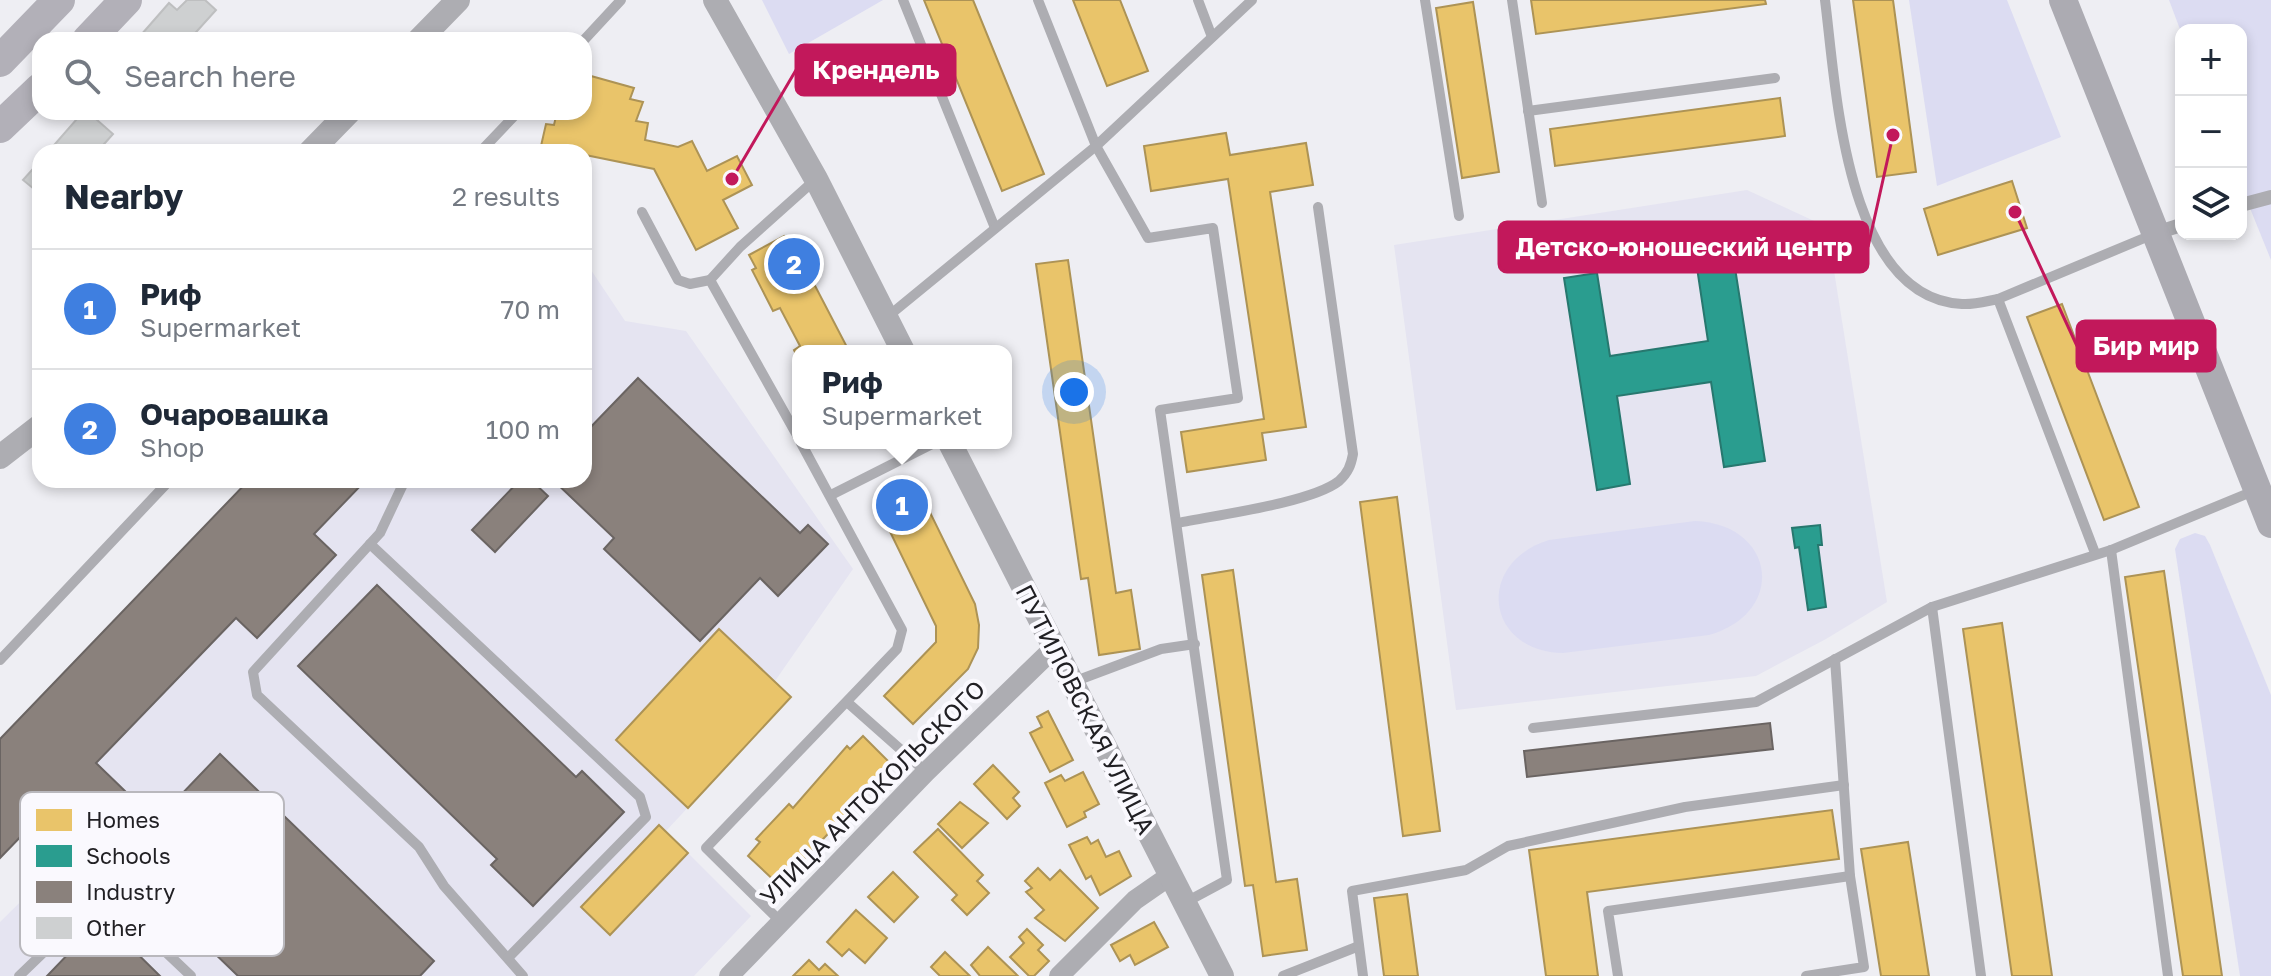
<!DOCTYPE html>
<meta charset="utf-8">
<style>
:root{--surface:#fff;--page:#f6f6f7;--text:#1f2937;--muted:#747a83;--line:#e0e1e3;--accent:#2563eb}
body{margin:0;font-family:"Golos Text",sans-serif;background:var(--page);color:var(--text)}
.controls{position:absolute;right:24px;top:24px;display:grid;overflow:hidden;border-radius:16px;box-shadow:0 4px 12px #0003}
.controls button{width:72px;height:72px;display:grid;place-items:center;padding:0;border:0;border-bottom:2px solid var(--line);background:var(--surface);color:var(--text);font:40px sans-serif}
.you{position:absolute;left:1074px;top:392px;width:28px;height:28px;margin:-20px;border:6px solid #fff;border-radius:50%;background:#1a73e8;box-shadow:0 0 0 12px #1a73e833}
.badge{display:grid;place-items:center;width:52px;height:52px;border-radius:50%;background:var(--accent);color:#fff;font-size:26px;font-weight:700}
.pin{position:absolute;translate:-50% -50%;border:4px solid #fff;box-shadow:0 2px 8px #0006}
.popup{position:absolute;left:792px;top:345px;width:220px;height:104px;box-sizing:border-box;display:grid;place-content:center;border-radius:16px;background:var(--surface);filter:drop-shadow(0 2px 6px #0005);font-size:26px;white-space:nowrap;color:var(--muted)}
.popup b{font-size:30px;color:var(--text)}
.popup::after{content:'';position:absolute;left:50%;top:100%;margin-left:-16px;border:16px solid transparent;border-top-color:var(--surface)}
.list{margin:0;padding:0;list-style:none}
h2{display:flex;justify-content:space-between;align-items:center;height:104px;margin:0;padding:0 32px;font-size:34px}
h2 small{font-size:26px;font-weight:400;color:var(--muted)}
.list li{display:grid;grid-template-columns:52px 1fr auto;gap:24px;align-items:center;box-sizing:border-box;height:120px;padding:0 32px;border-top:2px solid var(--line)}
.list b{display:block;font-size:30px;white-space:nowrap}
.list p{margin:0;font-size:26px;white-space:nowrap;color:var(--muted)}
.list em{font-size:26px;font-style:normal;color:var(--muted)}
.icon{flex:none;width:44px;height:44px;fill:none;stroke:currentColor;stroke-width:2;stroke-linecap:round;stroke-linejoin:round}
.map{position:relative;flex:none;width:2271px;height:976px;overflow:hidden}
.search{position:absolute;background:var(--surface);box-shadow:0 4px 12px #0003;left:32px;top:32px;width:560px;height:88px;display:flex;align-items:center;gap:20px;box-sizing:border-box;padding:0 28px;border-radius:24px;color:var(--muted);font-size:30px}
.panel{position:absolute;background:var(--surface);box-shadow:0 4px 12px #0003;left:32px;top:144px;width:560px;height:344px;border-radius:24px}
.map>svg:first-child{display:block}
.built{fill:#e5e4f1}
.green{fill:#dcdcf2}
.homes{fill:#e9c46a;stroke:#ad9355;stroke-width:2}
.schools{fill:#2a9d8f;stroke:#27786f;stroke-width:2}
.industry{fill:#8a817c;stroke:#6a6462;stroke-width:2}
.building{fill:#ced0d1;stroke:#bebfc0;stroke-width:2}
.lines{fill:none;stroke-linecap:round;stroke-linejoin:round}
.service{stroke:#adadb2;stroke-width:10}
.pedestrian{stroke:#adadb2;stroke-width:14}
.minor{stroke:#adadb2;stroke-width:20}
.tertiary{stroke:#adadb2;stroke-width:24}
.secondary{stroke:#acabb2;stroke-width:28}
.trunk{stroke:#b2b0b8;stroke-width:32}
.labels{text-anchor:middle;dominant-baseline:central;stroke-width:8;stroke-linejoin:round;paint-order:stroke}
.street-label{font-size:24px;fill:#212024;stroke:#faf9fe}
.key{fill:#faf9fe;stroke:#b9b8bd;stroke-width:2}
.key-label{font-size:22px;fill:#212024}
.leader{fill:none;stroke:#c2185b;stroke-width:3}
.callout-dot{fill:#c2185b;stroke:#faf9fe;stroke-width:3}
.callout{fill:#c2185b;stroke:#c2185b;stroke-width:3}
.callout-label{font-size:26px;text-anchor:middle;font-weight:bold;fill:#fff}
</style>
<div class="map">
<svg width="2271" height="976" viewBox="0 0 2271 976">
<rect width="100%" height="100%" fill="#eeeef3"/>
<g class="built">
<polygon points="1747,190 1827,227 1887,602 1826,639 1756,676 1456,710 1394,245"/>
<polygon points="587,264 625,321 686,331 853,569 775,681 791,697 666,831 751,916 694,976 0,976 0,922 90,833 0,739 249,480 584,480 584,268"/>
</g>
<g class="green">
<polygon points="762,0 883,0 789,54"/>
<polygon points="1909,0 2007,0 2061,137 1937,186"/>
<polygon points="2169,0 2271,0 2271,260 2241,186 2241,30 2181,32"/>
<path d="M1695,521C1775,524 1788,612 1709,635L1563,653C1485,651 1475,563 1549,540Z"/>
<polygon points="2195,533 2205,536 2210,545 2271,695 2271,976 2240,976 2175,549 2180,539"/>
</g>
<g class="homes">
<polygon points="924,0 973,0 1044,174 1002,191"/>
<polygon points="1073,0 1120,0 1148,71 1107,86"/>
<polygon points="1531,0 1765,0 1766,4 1536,34"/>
<polygon points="1853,0 1893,0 1916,172 1877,177"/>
<polygon points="1473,2 1499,172 1462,178 1436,8"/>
<polygon points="591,76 634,88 630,99 643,102 636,121 648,123 645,140 678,147 692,141 707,171 737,156 752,185 723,200 738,228 696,250 654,169 541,146 546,124 554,125 557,112 584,112 584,85 588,86"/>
<polygon points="1780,98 1785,136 1555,166 1550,129"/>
<polygon points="1226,133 1230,155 1306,143 1313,185 1270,192 1306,427 1262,433 1266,460 1187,472 1181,432 1264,419 1228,179 1151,191 1144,146"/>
<polygon points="2012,181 2027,228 1938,255 1924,209"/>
<polygon points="784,236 795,257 799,255 849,351 798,351 798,358 794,350 800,346 780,308 773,311 752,270 756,268 749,255"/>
<polygon points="1068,260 1116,593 1131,590 1140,649 1099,655 1088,578 1081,579 1036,264"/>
<polygon points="2062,304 2139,507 2104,520 2027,317"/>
<polygon points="918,488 975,604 979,625 978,648 968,669 913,724 884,696 936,642 936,626 878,507"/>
<polygon points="1397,497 1440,831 1403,836 1360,502"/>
<polygon points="1233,570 1276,882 1297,879 1307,950 1263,956 1253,885 1245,886 1202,575"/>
<polygon points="2164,571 2222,976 2183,976 2125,577"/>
<polygon points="2002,623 2052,976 2012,976 1963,629"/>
<polygon points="719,629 791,697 688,808 616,740"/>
<polygon points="1048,711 1073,760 1050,772 1030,733 1042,727 1037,717"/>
<polygon points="863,736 893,766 779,885 748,856 760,842 756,839 789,804 793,808 847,746 850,749"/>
<polygon points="993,765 1019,792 1013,798 1020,806 1007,819 974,784"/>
<polygon points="1083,772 1099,804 1084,812 1086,817 1067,827 1045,783 1061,775 1065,781"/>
<polygon points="960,802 988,823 962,848 938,824"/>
<polygon points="1832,810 1839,859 1587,892 1598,976 1546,976 1529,850"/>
<polygon points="659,825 688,853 610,935 581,907"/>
<polygon points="938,829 983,875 977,881 989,893 967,915 952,900 957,895 914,852"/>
<polygon points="1087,837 1091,844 1098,840 1106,857 1119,851 1131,876 1100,895 1091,876 1086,879 1069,845"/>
<polygon points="1908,842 1929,976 1881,976 1861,849"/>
<polygon points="1038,868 1050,880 1060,870 1098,908 1065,941 1035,918 1044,910 1026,892 1032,888 1025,881"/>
<polygon points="893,872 918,897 894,922 868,897"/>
<polygon points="1407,894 1418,976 1384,976 1374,898"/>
<polygon points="856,910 887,938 865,963 849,949 842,956 827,942"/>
<polygon points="1154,922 1168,947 1135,965 1130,955 1120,961 1111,945"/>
<polygon points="1027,929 1043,945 1038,950 1049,961 1034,976 1029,976 1010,957 1024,943 1019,937"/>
<polygon points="988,947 1018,976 980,976 971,965"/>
<polygon points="945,952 970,976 940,976 931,967"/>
<polygon points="809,960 819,970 825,964 838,976 793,976"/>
</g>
<g class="schools">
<polygon points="1733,255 1765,461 1724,467 1711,382 1617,396 1630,484 1597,490 1564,278 1597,273 1610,356 1708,341 1696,261"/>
<polygon points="1820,525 1822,545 1818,545 1826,607 1808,610 1799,547 1795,548 1792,528"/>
</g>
<g class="industry">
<polygon points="638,378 800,533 808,525 828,544 778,596 760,578 700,641 604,549 614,538 553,480 584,480 584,434"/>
<polygon points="249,480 366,480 314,534 336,555 257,638 236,618 96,763 156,821 220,754 434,961 420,976 238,976 56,800 0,858 0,739"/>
<polygon points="520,480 531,480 548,496 495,552 472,530"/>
<polygon points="377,585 576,777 582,771 624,812 533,906 491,865 497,859 298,666"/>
<polygon points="1770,723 1773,749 1527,777 1524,751"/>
<polygon points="102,919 160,976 47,976"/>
</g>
<g class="building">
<polygon points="187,0 205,0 216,10 189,40 147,40 141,35 169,3 177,10"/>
<polygon points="83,112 88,112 113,134 97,152 48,152"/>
<polygon points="40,161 40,194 23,180"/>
</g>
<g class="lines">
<g class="service">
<polyline points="903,0 995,228"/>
<polyline points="1038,0 1096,146 1148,238 1213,228 1238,398 1160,410 1227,880 1186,902"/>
<polyline points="1198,0 1212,37"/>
<polyline points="1425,0 1459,216"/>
<polyline points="1512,0 1542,203"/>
<path d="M1825,0C1836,84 1844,298 1962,304C1974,305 1987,301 1998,299L2095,553"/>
<polyline points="584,40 621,0"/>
<polyline points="1528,111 1775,78"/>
<polyline points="480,152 518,112"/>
<polyline points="642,212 678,280 690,284 710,280 798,437"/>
<polyline points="710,280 740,247 816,179"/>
<polyline points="1998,299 2154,234"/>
<polyline points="886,318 1096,146 1252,0"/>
<polyline points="405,480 380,533 253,672 257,695 419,847 444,886 523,976"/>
<polyline points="831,495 934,443"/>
<path d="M1178,523C1216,515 1311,503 1339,481C1348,473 1351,465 1353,454L1318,207"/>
<polyline points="370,544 640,797 646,817 508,958"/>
<polyline points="2111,550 2168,976"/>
<polyline points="1932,607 1981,976"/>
<polyline points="0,660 170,480"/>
<polyline points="1073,682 1161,649 1195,644"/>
<polyline points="847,702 926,772"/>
<polyline points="1533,728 1756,702 1932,607 2111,550 2256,490"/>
<polyline points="780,921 706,848 897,649 902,630 801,443"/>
<polyline points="19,976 97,901 113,902 191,976"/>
<polyline points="1283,976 1359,946"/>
<polyline points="1363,976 1352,891 1466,870 1508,846 1685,807 1844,785"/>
<polyline points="1618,976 1608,911 1850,876"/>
<polyline points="1806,976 1864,967 1850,876 1835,659"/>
</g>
<g class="pedestrian">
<polyline points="2241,205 2271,197"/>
<polyline points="2156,233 2181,225"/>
</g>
<g class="minor">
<polyline points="729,976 926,772 1055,647"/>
<polyline points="1059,976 1135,900 1171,875"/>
</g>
<g class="tertiary">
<polyline points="715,0 816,179 903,351"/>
<polyline points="419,40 458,0"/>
<polyline points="310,152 349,112"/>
<polyline points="950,443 1222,976"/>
<polyline points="0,457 40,426"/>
</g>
<polyline class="secondary" points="2063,0 2271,524"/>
<g class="trunk">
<polyline points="88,40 126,0"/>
<polyline points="0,61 59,0"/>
<polyline points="0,127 40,89"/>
</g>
</g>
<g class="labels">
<g class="street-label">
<text transform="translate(1086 709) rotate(63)">ПУТИЛОВСКАЯ УЛИЦА</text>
<text transform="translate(872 792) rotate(-45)">УЛИЦА АНТОКОЛЬСКОГО</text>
</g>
</g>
<rect x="20" y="792" width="264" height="164" rx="12" class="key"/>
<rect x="36" y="809" width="36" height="22" fill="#e9c46a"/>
<rect x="36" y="845" width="36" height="22" fill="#2a9d8f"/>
<rect x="36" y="881" width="36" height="22" fill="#8a817c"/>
<rect x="36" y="917" width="36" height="22" fill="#ced0d1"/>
<g class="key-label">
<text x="86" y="828">Homes</text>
<text x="86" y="864">Schools</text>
<text x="86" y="900">Industry</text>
<text x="86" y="936">Other</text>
</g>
<path class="leader" d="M732 179L796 70M1893 135L1868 247M2015 212L2077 346"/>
<g class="callout-dot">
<circle cx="732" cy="179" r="8"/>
<circle cx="1893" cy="135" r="8"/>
<circle cx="2015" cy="212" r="8"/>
</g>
<g class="callout">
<rect x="796" y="45" width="159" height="50" rx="8"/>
<rect x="1499" y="222" width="369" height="50" rx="8"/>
<rect x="2077" y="321" width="138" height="50" rx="8"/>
</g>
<g class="callout-label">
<text x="876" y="79">Крендель</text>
<text x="1684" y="256">Детско-юношеский центр</text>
<text x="2146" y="355">Бир мир</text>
</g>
</svg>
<div class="controls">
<button>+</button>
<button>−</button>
<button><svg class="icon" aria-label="layers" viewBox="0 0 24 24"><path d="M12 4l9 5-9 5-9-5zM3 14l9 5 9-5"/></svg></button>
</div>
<div class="you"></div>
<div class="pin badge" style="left:902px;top:505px;background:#3f7fe0">1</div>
<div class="popup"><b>Риф</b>Supermarket</div>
<div class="pin badge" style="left:794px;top:264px;background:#3f7fe0">2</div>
<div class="search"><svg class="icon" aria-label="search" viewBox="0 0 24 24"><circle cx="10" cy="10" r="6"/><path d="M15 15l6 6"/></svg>Search here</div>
<section class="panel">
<h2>Nearby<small>2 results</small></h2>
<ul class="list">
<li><span class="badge" style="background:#3f7fe0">1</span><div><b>Риф</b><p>Supermarket</p></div><em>70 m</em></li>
<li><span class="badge" style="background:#3f7fe0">2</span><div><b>Очаровашка</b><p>Shop</p></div><em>100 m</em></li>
</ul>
</section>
</div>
